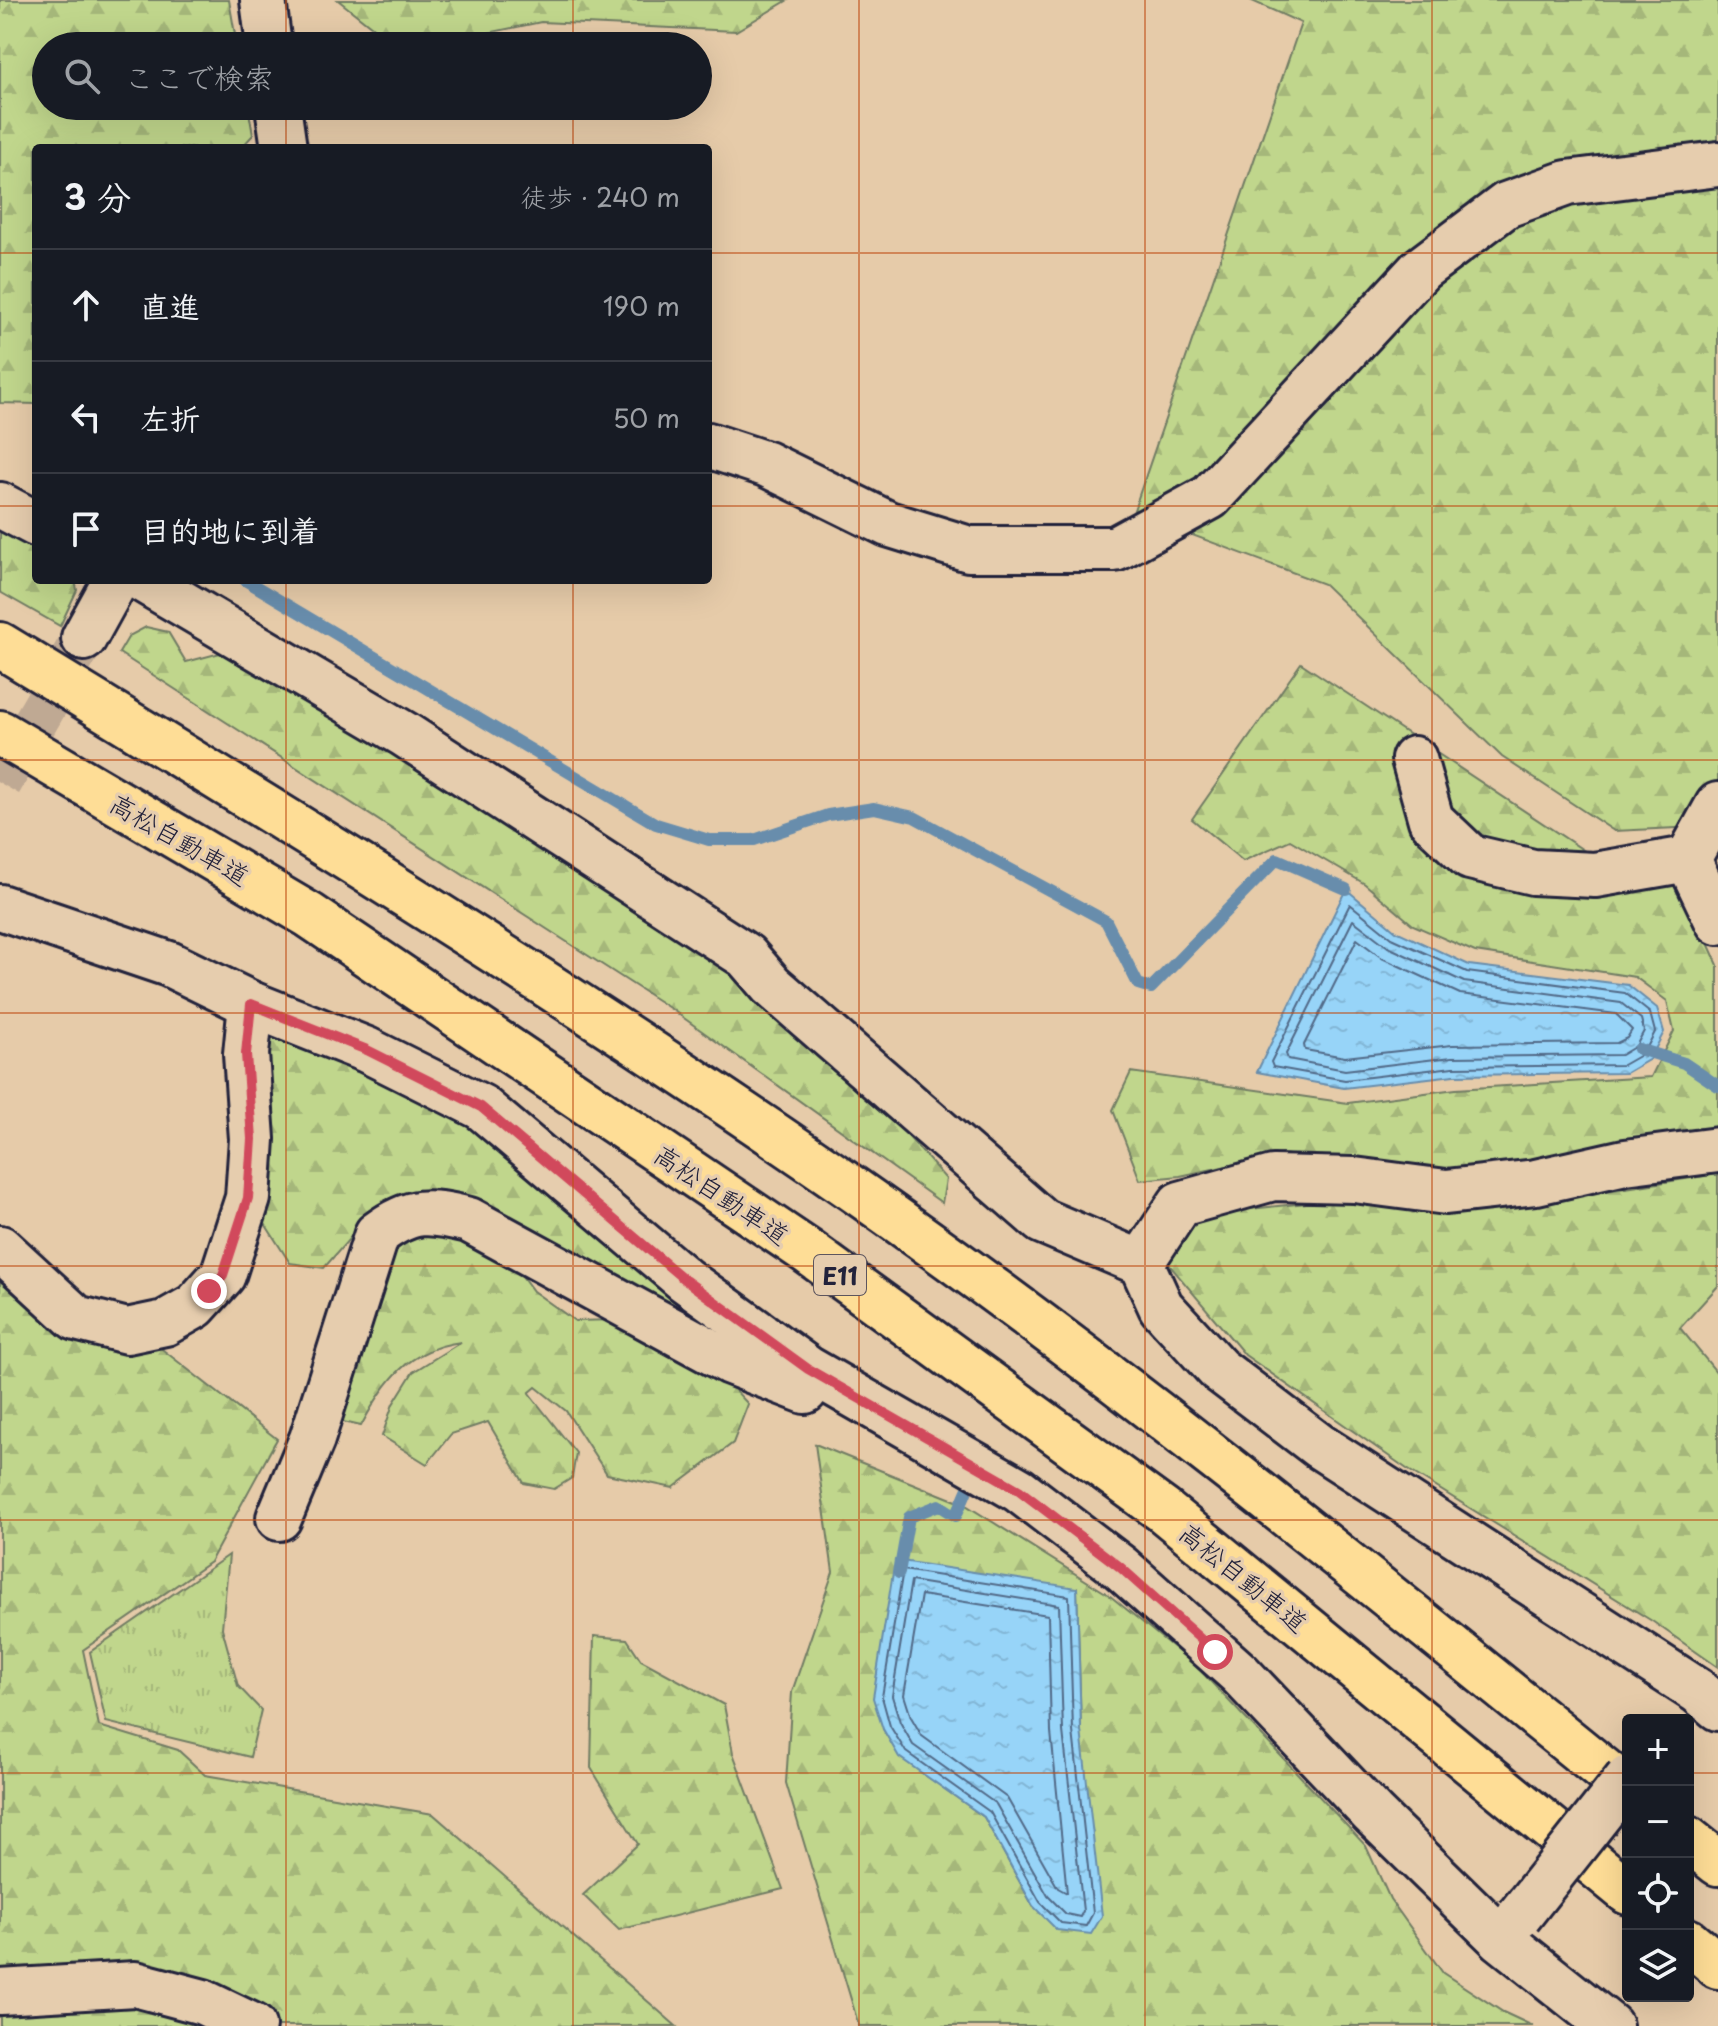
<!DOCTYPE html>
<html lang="ja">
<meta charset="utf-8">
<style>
:root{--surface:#171b24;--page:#20242c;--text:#f1f3f6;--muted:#9ea1a6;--line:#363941}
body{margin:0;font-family:"Playpen Sans","Klee One",sans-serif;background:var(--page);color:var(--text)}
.controls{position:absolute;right:24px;bottom:24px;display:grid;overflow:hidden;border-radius:8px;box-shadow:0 8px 32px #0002}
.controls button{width:72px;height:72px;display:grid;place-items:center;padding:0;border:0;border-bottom:2px solid var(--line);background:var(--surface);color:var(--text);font:40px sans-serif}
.stop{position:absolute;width:24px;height:24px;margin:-18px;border:6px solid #d1495b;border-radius:50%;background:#fff}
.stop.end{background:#d1495b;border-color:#fff;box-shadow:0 2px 8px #0008}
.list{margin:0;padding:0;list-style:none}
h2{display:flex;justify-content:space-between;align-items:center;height:104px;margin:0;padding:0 32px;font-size:34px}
h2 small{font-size:26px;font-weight:400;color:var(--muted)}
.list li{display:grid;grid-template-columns:52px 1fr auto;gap:24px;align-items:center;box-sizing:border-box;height:112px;padding:0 32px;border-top:2px solid var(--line)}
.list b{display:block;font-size:30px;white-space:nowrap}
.list em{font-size:26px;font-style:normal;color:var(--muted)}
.icon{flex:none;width:44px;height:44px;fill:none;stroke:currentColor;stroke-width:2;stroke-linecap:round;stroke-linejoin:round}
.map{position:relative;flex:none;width:1718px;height:2026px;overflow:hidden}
.search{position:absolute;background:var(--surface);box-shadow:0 8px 32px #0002;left:32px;top:32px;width:680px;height:88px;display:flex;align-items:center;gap:20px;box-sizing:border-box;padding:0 28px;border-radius:44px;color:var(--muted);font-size:30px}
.panel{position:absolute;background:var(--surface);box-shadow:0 8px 32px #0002;left:32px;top:144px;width:680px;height:440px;border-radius:8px}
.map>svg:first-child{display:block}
.grass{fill:url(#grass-tufts);stroke:#717c64;stroke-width:2}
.forest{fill:url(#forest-firs);stroke:#717c64;stroke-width:2;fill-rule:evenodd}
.water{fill:url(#water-ripples);stroke:#688dac;stroke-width:2}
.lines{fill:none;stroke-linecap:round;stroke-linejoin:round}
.shore{stroke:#516987;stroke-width:2}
.stream{stroke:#688dac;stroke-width:12}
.street-tunnel{stroke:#bfa993;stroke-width:44;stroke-dasharray:44 22;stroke-linecap:butt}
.street-casing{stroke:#22223b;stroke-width:50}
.highway-casing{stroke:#22223b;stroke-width:50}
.street{stroke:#e6cdae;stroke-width:44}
.highway{stroke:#fedd96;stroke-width:44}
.street-bridge-casing{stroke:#22223b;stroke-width:50;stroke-linecap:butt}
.street-bridge{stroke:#e6cdae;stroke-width:44}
.route{stroke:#d1495b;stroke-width:10}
.grid{fill:none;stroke:#c04e15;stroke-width:2;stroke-opacity:0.55}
.labels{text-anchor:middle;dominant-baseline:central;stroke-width:7;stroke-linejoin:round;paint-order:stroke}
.shield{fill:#e6cdae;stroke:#5d555e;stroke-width:2}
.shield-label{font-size:24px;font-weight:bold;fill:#22223b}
.street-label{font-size:26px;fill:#22223b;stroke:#e6cdae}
</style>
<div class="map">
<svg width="1718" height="2026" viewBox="0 0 1718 2026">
<defs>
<pattern id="grass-tufts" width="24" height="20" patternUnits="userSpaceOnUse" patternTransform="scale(2)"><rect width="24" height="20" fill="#c0d68c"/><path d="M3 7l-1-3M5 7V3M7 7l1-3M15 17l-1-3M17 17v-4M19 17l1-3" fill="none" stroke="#a5b77a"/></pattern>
<pattern id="forest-firs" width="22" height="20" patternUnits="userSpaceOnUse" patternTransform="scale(2)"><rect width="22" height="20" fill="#c0d68c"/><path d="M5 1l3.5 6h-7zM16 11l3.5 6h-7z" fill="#a5b77a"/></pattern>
<pattern id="water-ripples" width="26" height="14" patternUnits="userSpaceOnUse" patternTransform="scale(2)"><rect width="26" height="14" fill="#97d4f8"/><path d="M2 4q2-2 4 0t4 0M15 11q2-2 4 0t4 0" fill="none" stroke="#82b6d6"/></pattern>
</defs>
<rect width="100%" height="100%" fill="#e6cba9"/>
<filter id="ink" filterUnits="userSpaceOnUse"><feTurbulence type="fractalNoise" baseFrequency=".0125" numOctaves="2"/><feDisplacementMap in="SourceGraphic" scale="16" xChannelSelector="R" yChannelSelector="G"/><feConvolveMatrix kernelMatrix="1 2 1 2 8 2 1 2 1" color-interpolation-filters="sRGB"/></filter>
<g filter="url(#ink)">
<polygon class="grass" points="229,1555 222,1628 238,1686 261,1710 250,1757 106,1722 90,1652"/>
<g class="forest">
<polygon points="0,0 229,0 237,46 46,46 46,106 248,106 253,135 241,148 36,148 36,404 0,403"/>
<polygon points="338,0 788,0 736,31 541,22 426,46 396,46"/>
<polygon points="1250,0 1718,0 1718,826 1614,831 1502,757 1324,584 1133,513 1301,23"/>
<polygon points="0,525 36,542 36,580 75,580 77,590 60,626 0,592"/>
<polygon points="146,627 168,632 186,662 220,653 271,678 421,768 750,987 899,1126 946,1179 942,1203 674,1011 119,653 129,636"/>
<polygon points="1301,663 1615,871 1678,877 1718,965 1718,1136 1458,1176 1393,1172 1283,1154 1180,1176 1140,1180 1113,1110 1131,1072 1348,1103 1456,1089 1651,1077 1674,1031 1667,1001 1635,977 1475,952 1413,925 1365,884 1290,840 1243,861 1192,819"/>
<polygon points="296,1036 490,1132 765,1358 442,1196 405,1194 362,1224 324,1268 290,1263 262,1219 258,1038"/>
<polygon points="1718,1174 1718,1286 1680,1328 1718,1374 1718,1667 1652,1621 1407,1469 1245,1355 1166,1261 1192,1220 1221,1212 1355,1198 1453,1214"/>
<path d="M445,1225L506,1254L533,1291L575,1321L615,1320L721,1375L748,1404L733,1443L673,1488L607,1474L566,1411L536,1387L529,1393L576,1453L572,1478L554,1489L524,1483L488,1422L451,1434L427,1464L382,1436L393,1404L413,1372L461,1342C408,1349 385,1381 361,1426L339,1421L379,1262L401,1239Z"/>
<polygon points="0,1272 158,1346 277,1439 210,1562 83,1650 99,1726 178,1750 205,1775 433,1814 676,2026 0,2026"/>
<path d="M815,1444L964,1504L1109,1595L1196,1666L1366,1846L1390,1899L1443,1973L1503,2012L1533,2026H859L786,1783L792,1692L833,1572ZM1077,1588L1081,1730L1033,1906L984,1817L900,1757L883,1729Z"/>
<polygon points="594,1636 627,1639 641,1660 724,1705 733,1753 783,1889 619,1930 583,1895 638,1844 591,1768"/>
</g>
<g class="water">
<polygon points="1346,889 1396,931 1469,965 1628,985 1657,1008 1664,1032 1650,1059 1626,1073 1454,1075 1344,1088 1257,1072"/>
<polygon points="895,1560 1077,1588 1081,1730 1102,1916 1091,1934 1057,1930 1033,1906 984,1817 899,1757 883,1729 873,1698"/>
</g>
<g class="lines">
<g class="shore">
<polygon points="1350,904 1392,938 1467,972 1625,993 1650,1013 1655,1032 1644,1053 1623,1065 1453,1067 1345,1080 1273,1067 1271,1062"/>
<polygon points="1353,920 1388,947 1464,982 1621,1003 1641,1019 1644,1031 1636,1046 1621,1055 1452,1057 1345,1070 1288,1059 1286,1054"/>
<polygon points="1357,939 1382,958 1460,994 1616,1014 1632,1030 1627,1038 1617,1043 1452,1045 1345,1057 1305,1050 1304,1045"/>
<polygon points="903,1570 1069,1596 1073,1731 1093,1913 1086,1926 1061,1923 1040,1902 990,1812 906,1752 890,1726 882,1697"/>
<polygon points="911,1581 1059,1605 1063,1731 1083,1911 1080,1917 1066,1914 1048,1896 996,1804 913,1745 900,1722 892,1696"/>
<polygon points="921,1595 1048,1615 1051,1732 1067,1893 1058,1888 1007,1798 922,1736 911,1717 904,1695"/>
</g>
<g class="stream">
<polyline points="245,580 656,824 709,840 754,840 828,815 874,808 914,817 1106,921 1138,984 1151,988 1277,859 1346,889"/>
<polyline points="1639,1049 1684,1063 1718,1086"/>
<polyline points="899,1573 909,1517 939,1505 956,1516 971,1481"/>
</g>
<polyline class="street-tunnel" points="0,783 84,638"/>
<defs>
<g id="street">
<polyline points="263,0 269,46"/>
<polyline points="278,106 284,148"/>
<polyline points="708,445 766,464 888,524 969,549 1115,549 1210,497 1421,269 1506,205 1567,183 1718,164"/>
<polyline points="0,505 36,524"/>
<polyline points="143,580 404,734 746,956 771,985 1042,1221 1141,1263 1161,1307 1218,1369 1319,1446 1698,1691 1718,1708"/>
<polyline points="84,638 116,580"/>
<polyline points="1414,759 1431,820 1470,857 1533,872 1595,875 1688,859"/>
<polyline points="1688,859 1718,922"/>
<polyline points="1688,859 1718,805"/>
<polyline points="0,907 169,964 251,1004 367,1050 481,1107 685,1280 808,1369 1019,1490 1120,1567 1239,1673 1373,1814 1501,1939 1610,2026"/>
<polyline points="0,1248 76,1318 127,1331 165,1323 195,1306 223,1275 248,1198 252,1139 246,1054 251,1004"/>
<polyline points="1141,1263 1180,1204 1273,1178 1354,1180 1446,1192 1536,1182 1625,1162 1718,1150"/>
<path d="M279,1518L312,1439L377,1234C411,1208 429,1210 469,1220L730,1362L805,1391L813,1379"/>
<polyline points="0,1992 135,1984 203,2002 253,2026"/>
</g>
<g id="highway">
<path d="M0,645C288,820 576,997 853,1189C1121,1376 1374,1584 1628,1790"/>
<polyline points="0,733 309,915 807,1251 1164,1511 1628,1892"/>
<polyline points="1688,1839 1718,1863"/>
<polyline points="1688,1941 1718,1966"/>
</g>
</defs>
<use href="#street" class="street-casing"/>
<use href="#highway" class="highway-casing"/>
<use href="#street" class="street"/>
<use href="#highway" class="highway"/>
<defs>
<polyline id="street-bridge" points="1519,1916 1628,1778"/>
</defs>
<use href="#street-bridge" class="street-bridge-casing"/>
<use href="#street-bridge" class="street-bridge"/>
</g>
</g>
<g class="lines" filter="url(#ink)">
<polyline class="route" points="209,1291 223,1275 248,1198 252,1139 246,1054 251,1004 367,1050 481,1107 685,1280 808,1369 1019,1490 1120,1567 1215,1652"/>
</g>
<path class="grid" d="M286,0V46M573,0V46M859,0V2026M1145,0V2026M1432,0V2026M286,106V148M573,106V148M0,253H36M708,253H1718M0,506H36M708,506H1718M286,580V2026M573,580V2026M0,760H1718M0,1013H1718M0,1266H1718M0,1520H1718M0,1773H1628M1688,1773H1718"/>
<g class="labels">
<rect class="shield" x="814" y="1255" width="52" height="40" rx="6"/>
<g class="shield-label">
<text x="840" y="1275">E11</text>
</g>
<g class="street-label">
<text transform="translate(180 839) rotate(30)">高松自動車道</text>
<text transform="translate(722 1194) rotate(34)">高松自動車道</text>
<text transform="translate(1244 1577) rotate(39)">高松自動車道</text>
</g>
</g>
</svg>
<div class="controls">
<button>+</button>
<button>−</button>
<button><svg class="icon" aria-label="locate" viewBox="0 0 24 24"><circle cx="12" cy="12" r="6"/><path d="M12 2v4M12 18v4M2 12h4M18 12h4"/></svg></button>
<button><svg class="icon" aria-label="layers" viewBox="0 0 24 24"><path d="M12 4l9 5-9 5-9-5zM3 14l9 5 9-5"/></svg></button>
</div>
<div class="stop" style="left:1215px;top:1652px"></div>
<div class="stop end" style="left:209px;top:1291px"></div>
<div class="search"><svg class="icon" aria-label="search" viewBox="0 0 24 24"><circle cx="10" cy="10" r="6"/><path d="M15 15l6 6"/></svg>ここで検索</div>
<section class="panel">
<h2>3 分<small>徒歩 · 240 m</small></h2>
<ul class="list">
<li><svg class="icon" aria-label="ahead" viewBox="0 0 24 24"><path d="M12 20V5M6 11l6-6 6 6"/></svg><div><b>直進</b></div><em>190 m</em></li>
<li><svg class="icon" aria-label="left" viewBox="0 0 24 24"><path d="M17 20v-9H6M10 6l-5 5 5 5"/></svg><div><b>左折</b></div><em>50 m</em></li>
<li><svg class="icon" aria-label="arrive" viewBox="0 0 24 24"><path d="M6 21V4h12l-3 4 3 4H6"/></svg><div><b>目的地に到着</b></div></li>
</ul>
</section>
</div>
